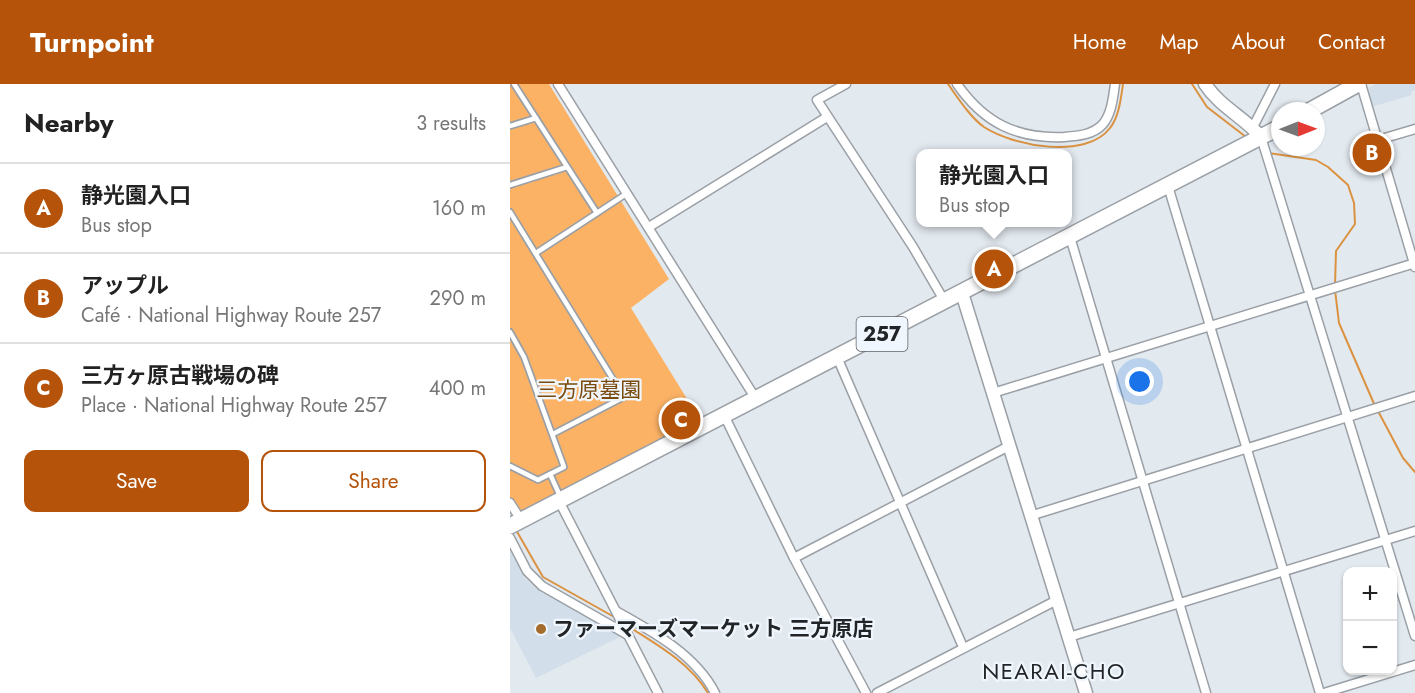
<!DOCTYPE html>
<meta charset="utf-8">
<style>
:root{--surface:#fff;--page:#f6f6f6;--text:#222;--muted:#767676;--line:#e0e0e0;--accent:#b45309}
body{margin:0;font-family:Jost,"Noto Sans JP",sans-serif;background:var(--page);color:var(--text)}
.controls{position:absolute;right:18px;bottom:18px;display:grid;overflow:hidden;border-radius:12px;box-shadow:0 2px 4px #0004}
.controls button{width:54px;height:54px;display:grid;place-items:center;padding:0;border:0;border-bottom:2px solid var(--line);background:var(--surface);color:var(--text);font:30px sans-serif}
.compass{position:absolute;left:761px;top:18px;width:54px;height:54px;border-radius:50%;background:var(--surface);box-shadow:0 2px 4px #0004;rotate:89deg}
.you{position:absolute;left:630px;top:298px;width:21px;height:21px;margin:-15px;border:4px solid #fff;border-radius:50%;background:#1a73e8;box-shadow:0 0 0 9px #1a73e833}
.badge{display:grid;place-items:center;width:39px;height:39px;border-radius:50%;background:var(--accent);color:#fff;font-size:20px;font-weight:700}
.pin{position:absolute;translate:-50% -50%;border:3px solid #fff;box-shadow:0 2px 6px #0006}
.popup{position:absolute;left:406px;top:65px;width:156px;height:78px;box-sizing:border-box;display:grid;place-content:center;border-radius:12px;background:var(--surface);filter:drop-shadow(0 2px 4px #0005);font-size:20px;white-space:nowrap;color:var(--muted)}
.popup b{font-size:22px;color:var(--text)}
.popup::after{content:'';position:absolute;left:50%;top:100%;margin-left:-12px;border:12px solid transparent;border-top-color:var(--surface)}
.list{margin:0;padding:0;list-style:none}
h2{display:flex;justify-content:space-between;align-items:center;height:78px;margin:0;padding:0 24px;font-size:26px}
h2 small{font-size:20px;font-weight:400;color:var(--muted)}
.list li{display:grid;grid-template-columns:39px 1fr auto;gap:18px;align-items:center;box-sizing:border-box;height:90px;padding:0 24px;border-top:2px solid var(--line)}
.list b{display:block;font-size:22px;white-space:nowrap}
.list p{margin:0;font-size:20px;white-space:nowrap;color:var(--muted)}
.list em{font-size:20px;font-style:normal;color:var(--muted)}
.actions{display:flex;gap:12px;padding:18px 24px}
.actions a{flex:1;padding:14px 0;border:2px solid var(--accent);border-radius:12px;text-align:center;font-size:21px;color:var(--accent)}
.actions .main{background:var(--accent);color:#fff}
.map{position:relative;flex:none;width:905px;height:609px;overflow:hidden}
header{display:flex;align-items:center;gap:36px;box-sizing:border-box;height:84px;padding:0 30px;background:var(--accent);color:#fff}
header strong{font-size:28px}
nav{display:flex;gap:33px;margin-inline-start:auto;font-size:21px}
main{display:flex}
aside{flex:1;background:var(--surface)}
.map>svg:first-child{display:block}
.built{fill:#d2deea}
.green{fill:#fcb265}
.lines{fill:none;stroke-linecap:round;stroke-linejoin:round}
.stream{stroke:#db9241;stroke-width:2}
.lane-casing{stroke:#9aa0a6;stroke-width:8}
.street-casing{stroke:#9aa0a6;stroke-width:11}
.secondary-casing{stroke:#9aa0a6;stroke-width:15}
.highway-casing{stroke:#9aa0a6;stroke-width:18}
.lane{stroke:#fff;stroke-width:4.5}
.street{stroke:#fff;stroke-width:8}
.secondary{stroke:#fff;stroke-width:12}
.highway{stroke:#fff;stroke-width:15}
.poi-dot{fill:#a46b2a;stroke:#f0f6fd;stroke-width:2}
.labels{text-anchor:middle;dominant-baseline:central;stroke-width:4.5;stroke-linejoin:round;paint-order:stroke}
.shield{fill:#f0f6fd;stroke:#606467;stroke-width:1.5}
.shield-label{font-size:20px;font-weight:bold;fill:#222527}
.park-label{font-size:21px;fill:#7b4b0e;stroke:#f0f6fd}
.poi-label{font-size:21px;font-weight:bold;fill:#222527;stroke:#f0f6fd;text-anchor:start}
.neighbourhood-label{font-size:22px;letter-spacing:1.5px;fill:#222527;stroke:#f0f6fd}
</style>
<header>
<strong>Turnpoint</strong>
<nav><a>Home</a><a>Map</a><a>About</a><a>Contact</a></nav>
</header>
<main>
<aside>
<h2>Nearby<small>3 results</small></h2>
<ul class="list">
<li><span class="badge">A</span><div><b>静光園入口</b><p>Bus stop</p></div><em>160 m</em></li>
<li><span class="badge">B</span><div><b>アップル</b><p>Café · National Highway Route 257</p></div><em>290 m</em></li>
<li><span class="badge">C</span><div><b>三方ヶ原古戦場の碑</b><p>Place · National Highway Route 257</p></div><em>400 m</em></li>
</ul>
<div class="actions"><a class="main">Save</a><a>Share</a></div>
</aside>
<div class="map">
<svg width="905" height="609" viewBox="0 0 905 609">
<rect width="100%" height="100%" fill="#e2e9ef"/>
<g class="built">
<polygon points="866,0 905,0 905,6 901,8 902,11 861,23 856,5"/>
<polygon points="0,466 16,495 32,509 82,533 112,552 26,594 0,544"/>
</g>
<polygon class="green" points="0,0 39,0 159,195 121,224 190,336 10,431 0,415"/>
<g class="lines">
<g class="stream">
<path d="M438,0C448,14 460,33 474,43C503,62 576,76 600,44C609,33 611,14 613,0"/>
<polyline points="682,0 697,23 736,53"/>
<polyline points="759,69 806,76 818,83 838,101 844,119 845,140 826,167 825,201"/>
<polyline points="825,206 829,239 865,322"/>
<polyline points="868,327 893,374 905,388"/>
<polyline points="6,446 33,493 106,534"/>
<path d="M116,541C146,560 179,578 198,609"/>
</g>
<defs>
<g id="lane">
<polyline points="4,0 87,129"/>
<polyline points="0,42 26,34"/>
<polyline points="0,101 57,83"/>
<polyline points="0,128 114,313 43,350"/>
<polyline points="26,169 116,110"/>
<polyline points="0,248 14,273 54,383 40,390"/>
<polyline points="0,382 28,396 40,390 50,412"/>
</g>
<g id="street">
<polyline points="48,0 246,315"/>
<polyline points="336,0 307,16 403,163 435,218"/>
<path d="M447,0C474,39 507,55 554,53C568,52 583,51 593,40C602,29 603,13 605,0"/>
<polyline points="851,0 905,183"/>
<polyline points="743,43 765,0"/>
<polyline points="751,53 905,552"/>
<polyline points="868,56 905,45"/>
<polyline points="658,102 810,609"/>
<polyline points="139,143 317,33"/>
<polyline points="560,153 696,609"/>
<polyline points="327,273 453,563"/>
<polyline points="483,309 905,179"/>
<polyline points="214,331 284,474 356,609"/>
<polyline points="49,417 148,609"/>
<polyline points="0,419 11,436"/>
<polyline points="520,432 905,312"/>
<polyline points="0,454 17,487 32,502 118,551"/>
<polyline points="284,474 499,362"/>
<path d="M106,527C142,547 186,571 205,609"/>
<polyline points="559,553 905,447"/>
<polyline points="367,609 547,516"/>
<polyline points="814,609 905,581"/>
</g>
<g id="secondary">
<path d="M695,0C710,23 734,33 751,53"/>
<polyline points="452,209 576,609"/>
</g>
<g id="highway">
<polyline points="799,27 848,0"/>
<polyline points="0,442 770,43"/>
</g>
</defs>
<use href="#lane" class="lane-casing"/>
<use href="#street" class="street-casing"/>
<use href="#secondary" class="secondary-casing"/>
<use href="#highway" class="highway-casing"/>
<use href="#lane" class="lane"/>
<use href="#street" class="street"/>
<use href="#secondary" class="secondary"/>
<use href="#highway" class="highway"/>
</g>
<circle class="poi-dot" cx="31" cy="545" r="6"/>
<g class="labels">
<rect class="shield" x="346.5" y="233" width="51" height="34" rx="4.5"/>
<g class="shield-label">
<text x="372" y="250">257</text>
</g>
<g class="park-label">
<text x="79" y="306">三方原墓園</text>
</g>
<g class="poi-label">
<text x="43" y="545">ファーマーズマーケット 三方原店</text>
</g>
<g class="neighbourhood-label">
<text x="544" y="587">NEARAI-CHO</text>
</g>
</g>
</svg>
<div class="controls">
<button>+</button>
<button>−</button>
</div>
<svg class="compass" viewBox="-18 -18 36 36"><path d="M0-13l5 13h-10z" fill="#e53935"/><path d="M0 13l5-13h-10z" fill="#767676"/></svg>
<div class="you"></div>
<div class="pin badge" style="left:484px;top:185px">A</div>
<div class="popup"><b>静光園入口</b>Bus stop</div>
<div class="pin badge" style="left:862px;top:69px">B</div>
<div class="pin badge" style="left:171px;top:336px">C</div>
</div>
</main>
